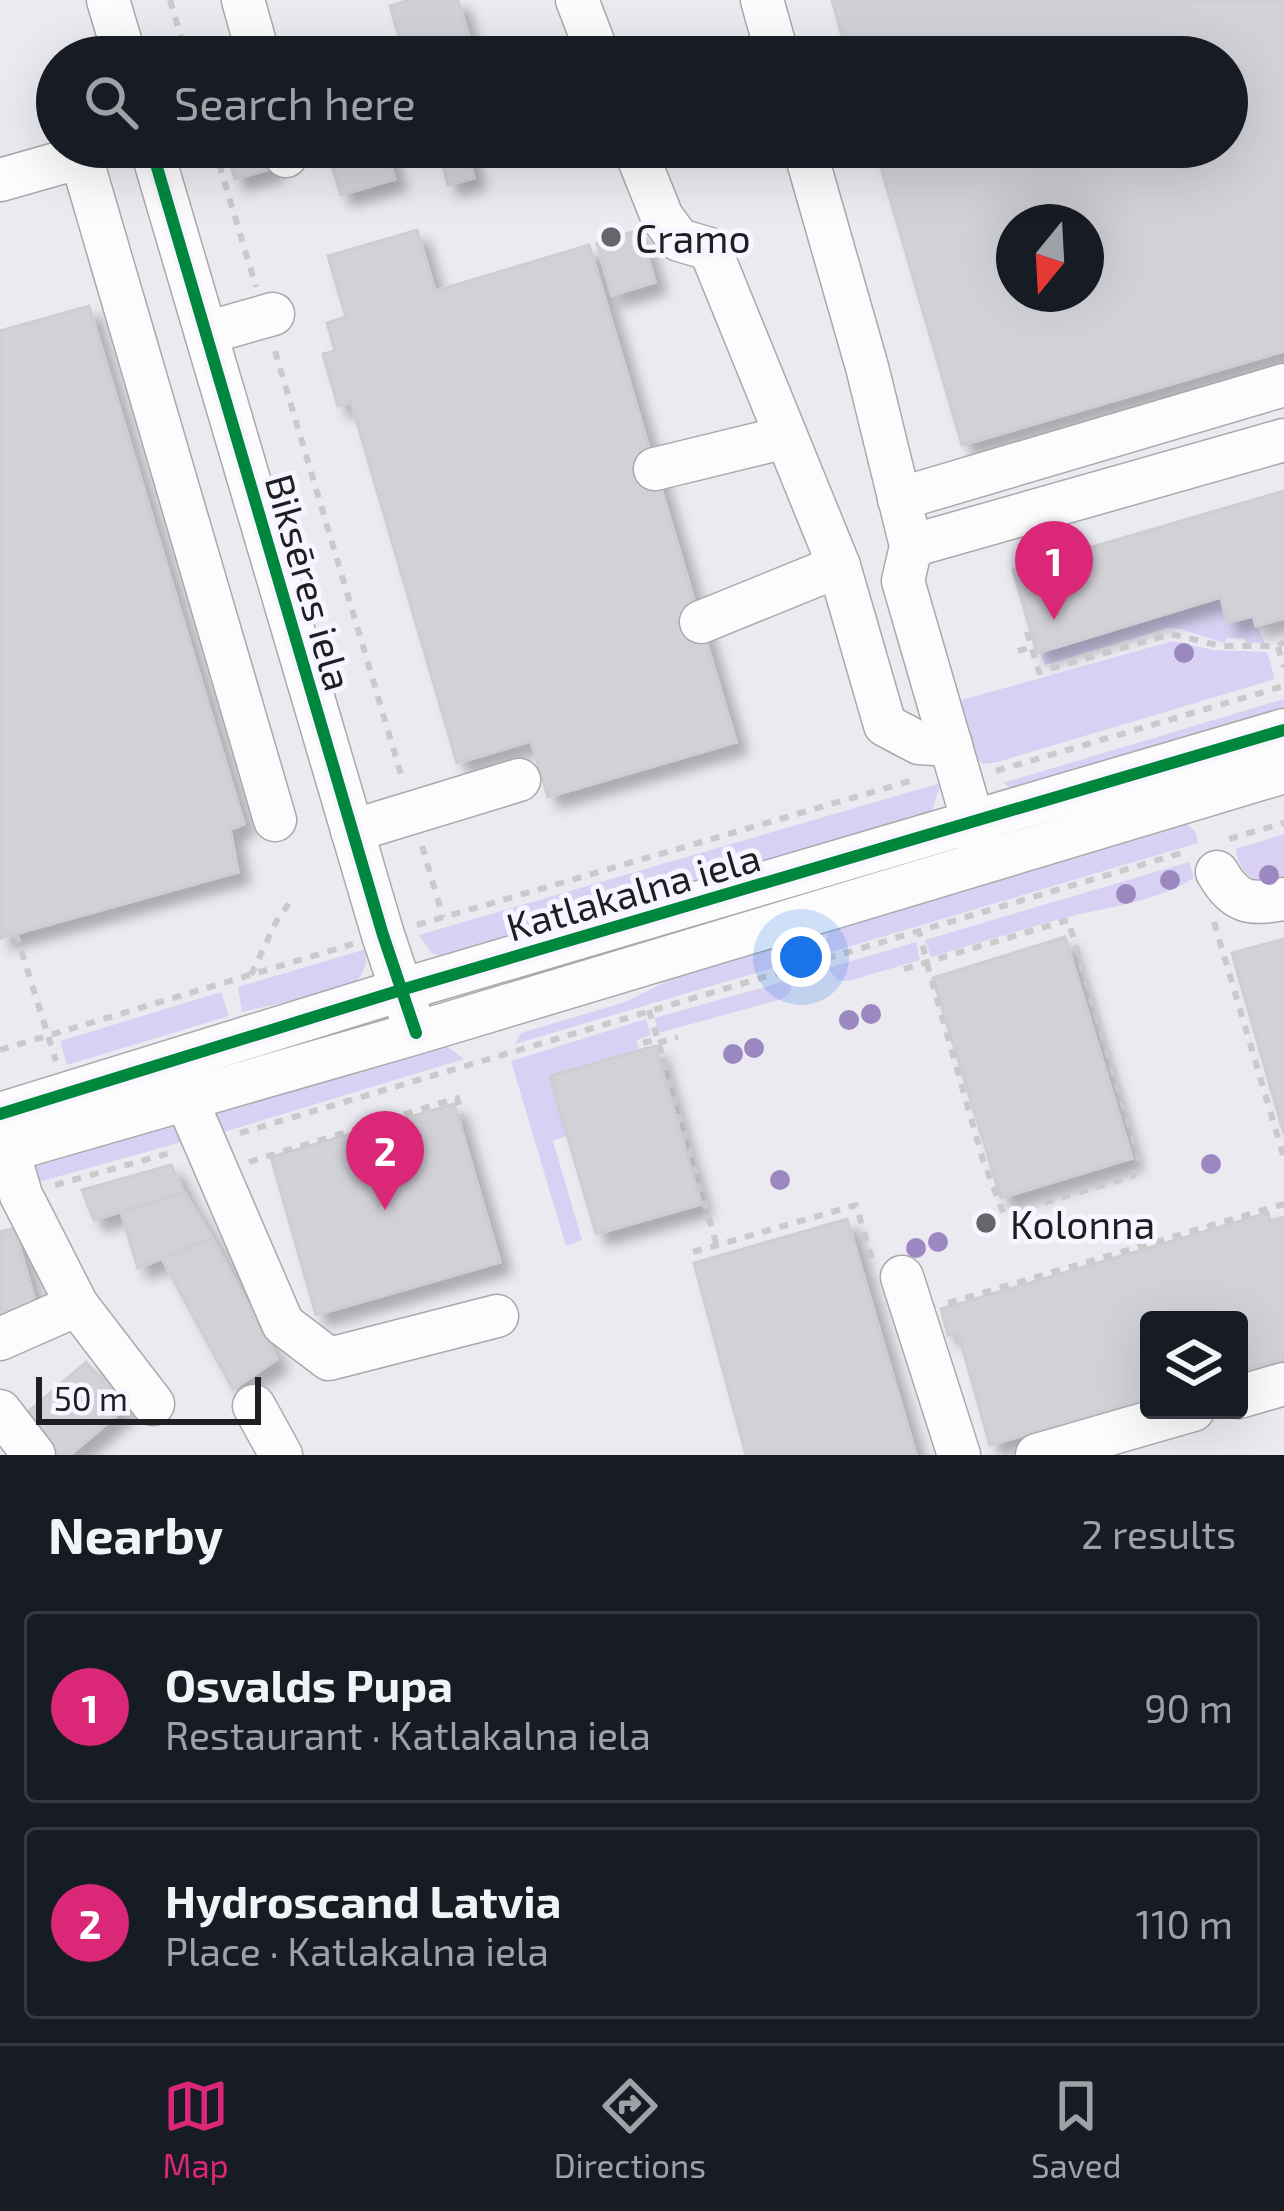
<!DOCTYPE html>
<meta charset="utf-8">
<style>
:root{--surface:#171b24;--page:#20242c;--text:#f1f3f6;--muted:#9ea1a6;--line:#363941;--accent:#db2777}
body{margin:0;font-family:"Exo 2",sans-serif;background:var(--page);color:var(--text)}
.controls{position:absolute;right:36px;bottom:36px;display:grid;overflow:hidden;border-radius:12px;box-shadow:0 12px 48px #0002}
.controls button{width:108px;height:108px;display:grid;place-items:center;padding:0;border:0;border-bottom:3px solid var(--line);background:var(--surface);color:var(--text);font:60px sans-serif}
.compass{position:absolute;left:996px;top:204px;width:108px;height:108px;border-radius:50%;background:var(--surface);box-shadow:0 12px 48px #0002;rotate:198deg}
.scale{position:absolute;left:36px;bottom:30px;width:225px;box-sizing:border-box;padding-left:12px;border:6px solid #1f1e23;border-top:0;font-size:33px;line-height:42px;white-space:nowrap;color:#1f1e23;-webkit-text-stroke:9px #f7f5ff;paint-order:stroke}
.you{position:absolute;left:801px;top:957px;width:42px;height:42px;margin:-30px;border:9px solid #fff;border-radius:50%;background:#1a73e8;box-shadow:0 0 0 18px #1a73e833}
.badge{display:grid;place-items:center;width:78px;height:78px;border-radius:50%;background:var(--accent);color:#fff;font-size:39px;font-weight:700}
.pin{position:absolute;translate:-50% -99px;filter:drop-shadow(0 3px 6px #0008)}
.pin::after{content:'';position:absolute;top:63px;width:42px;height:36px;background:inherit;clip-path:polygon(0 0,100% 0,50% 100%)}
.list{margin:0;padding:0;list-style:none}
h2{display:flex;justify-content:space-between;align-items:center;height:156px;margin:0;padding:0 48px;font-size:51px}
h2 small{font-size:39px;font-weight:400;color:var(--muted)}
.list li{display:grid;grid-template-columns:78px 1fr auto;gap:36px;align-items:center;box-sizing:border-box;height:192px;margin:0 24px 24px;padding:0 24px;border:3px solid var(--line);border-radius:12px}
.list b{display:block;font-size:45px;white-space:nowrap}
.list p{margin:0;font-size:39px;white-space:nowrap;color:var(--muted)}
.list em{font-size:39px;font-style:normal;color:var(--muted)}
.icon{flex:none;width:66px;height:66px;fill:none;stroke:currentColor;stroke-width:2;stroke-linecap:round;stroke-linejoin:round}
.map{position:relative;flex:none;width:1284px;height:1455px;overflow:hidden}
.search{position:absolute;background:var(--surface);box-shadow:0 12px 48px #0002;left:36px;right:36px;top:36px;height:132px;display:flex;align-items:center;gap:30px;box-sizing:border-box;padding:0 42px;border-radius:66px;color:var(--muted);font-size:45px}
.sheet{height:588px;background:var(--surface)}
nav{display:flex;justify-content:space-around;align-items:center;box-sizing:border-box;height:168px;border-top:3px solid var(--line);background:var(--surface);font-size:33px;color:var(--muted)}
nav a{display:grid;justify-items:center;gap:6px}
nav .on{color:var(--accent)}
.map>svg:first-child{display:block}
.green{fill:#d9d1f3}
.building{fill:#d2d1d7;stroke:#cecdd2;stroke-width:3;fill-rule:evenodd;filter:url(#shadow)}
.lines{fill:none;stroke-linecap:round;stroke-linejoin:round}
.minor-casing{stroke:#a9a8ad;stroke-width:45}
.path{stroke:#cacacd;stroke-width:6;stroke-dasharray:9 9;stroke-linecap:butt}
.minor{stroke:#fcfcfd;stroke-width:42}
.cycleway-casing{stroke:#f7f5ff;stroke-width:20}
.cycleway{stroke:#00873e;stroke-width:12}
.tree{fill:#9c88c0}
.poi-dot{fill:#66656b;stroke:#f7f5ff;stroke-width:4.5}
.labels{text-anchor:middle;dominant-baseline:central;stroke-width:10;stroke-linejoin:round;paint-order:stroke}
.poi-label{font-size:39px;fill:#1f1e23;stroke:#f7f5ff;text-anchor:start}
.street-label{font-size:39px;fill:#1f1e23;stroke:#f7f5ff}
</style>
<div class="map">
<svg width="1284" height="1455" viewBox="0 0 1284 1455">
<defs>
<filter id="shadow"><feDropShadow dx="11" dy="11" stdDeviation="6" flood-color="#0004"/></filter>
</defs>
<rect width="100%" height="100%" fill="#ebeaf1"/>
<g class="green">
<polygon points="1221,597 1227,623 1253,616 1265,643 1246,643 1245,639 1226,638 1225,643 1180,629 1168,628 1045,665 1040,652"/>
<polygon points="1173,641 1213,650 1267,652 1275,679 998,762 983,764 969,751 952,680 961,700"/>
<polygon points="1284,699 1284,721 1014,790 1003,783"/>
<polygon points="941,783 931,813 441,957 431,953 419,935"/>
<polygon points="1186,823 1196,832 1198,843 821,955 828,933 838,923"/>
<path d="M1284,834V891C1259,884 1239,877 1236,849Z"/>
<path d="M1189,862L1194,878C1156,902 1111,906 1068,917C1022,929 977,944 931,957L925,940Z"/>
<polygon points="916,942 920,960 848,981 837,980 828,968"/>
<polygon points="756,947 777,952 786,964 515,1044 521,1033 625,1002 706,962"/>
<path d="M366,949C368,966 362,978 348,988L242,1012L238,987Z"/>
<polygon points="793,979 790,992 782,999 659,1033 654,1018"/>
<polygon points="221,992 229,1016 67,1065 60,1041"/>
<polygon points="646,1019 651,1035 637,1040 639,1051 568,1135 553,1141 582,1240 566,1246 511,1061"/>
<polygon points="439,1044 451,1049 464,1059 217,1134 212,1129 218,1109"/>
<polygon points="170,1125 177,1129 182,1142 28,1185 28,1175 35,1163"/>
</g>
<g class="building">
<polygon points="409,0 458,0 475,57 405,57 390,6"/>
<path d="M832,0H1284V351L962,445L875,147H1227V57H848ZM1014,222H1086V294H1014Z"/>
<polygon points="225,147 267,147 273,168 235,179"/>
<polygon points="326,147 385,147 395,179 341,195"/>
<polygon points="438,147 466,147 474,178 448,185"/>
<polygon points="417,230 435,291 589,245 736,742 548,797 531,741 457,763 351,402 338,406 323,354 335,351 327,323 346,317 328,256"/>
<polygon points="640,230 655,282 612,295 597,243"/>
<polygon points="89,306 244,824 230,829 238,872 0,938 0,331"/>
<polygon points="1284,491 1284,618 1256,626 1253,616 1227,623 1221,597 1037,653 1013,570"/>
<polygon points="1065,937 1132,1158 1001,1198 933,978"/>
<polygon points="1284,939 1284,1134 1232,953"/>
<polygon points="655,1046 701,1204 596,1234 550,1076"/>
<polygon points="454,1104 500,1262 316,1315 271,1157"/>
<polygon points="171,1165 184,1192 94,1220 82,1190"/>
<polygon points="184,1192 212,1238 138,1268 121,1213"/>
<polygon points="1268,1213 1270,1221 1284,1217 1284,1359 1239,1372 1239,1320 1149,1320 1149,1398 990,1445 958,1332 948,1335 941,1309"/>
<polygon points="847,1219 916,1455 746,1455 694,1263"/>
<polygon points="14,1228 39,1315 0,1326 0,1232"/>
<polygon points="212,1238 277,1359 233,1389 162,1259"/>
<polygon points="86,1362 126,1407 70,1455 52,1455 20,1419"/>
</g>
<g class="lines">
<defs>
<g id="minor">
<polyline points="108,0 125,57"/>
<polyline points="243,0 259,57"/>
<polyline points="577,0 599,57"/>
<polyline points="762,0 778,57"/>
<polyline points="151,147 383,935 410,1015"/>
<polyline points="283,147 286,156"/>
<polyline points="634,147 662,217 679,240 710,249 839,566 885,725 919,743 951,745"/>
<polyline points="804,147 867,367 911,546 903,581 980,846"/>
<polyline points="0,180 81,157 275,820"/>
<polyline points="206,333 273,314"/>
<polyline points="655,469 786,437"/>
<polyline points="899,499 1284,385"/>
<polyline points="911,546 1284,440"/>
<polyline points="701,622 839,566"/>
<polyline points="352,831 519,780"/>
<path d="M1217,872C1236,904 1249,905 1284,899"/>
<polyline points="186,1099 283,1324 329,1359 497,1316"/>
<polyline points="0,1114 401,990 1284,730"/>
<polyline points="0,1123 21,1195 77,1305 153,1404"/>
<polyline points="0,1153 416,1033 1284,772"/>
<polyline points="902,1277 959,1455"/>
<polyline points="0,1339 77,1305"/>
<polyline points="1239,1397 1284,1384"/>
<polyline points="254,1406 281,1455"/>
<polyline points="0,1411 34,1455"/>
<polyline points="1037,1455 1193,1410"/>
</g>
</defs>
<use href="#minor" class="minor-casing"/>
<g class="path">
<polyline points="170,0 187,57"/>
<polyline points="214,147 256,287"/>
<polyline points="275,351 403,781"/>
<polyline points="1027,632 1039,672 1171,634 1221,646 1277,646 1284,642"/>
<polyline points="1278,647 1284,667"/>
<polyline points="1018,651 1031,647"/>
<polyline points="996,771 1284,686"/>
<polyline points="1229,839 1284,823"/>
<polyline points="422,846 443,917"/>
<polyline points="1214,922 1284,1158"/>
<polyline points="417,925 917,779"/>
<polyline points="16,934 56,1061"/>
<polyline points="904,969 927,962 1068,920 1139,1158 1133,1176 1004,1215 982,1157 929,971 919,931"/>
<polyline points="251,975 276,922 292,899"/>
<polyline points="649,1010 716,1243"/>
<polyline points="643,1043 657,1039"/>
<polyline points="658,1043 678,1037"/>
<polyline points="0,1050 353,944"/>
<polyline points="240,1133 1188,851"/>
<polyline points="249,1162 457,1098 463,1120"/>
<polyline points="55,1185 170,1153"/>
<polyline points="693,1252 856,1205 873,1263"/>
<polyline points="948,1303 1284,1204"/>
</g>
<use href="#minor" class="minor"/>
<defs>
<g id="cycleway">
<polyline points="151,147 383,935 416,1033"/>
<polyline points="0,1114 401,990 1284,730"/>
</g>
</defs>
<use href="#cycleway" class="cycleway-casing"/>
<use href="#cycleway" class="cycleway"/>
</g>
<g class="tree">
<circle cx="1184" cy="653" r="10"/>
<circle cx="1269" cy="875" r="10"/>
<circle cx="1170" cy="880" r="10"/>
<circle cx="1126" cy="894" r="10"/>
<circle cx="871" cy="1014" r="10"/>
<circle cx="849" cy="1020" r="10"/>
<circle cx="754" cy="1048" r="10"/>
<circle cx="733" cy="1054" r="10"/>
<circle cx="1211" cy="1164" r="10"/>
<circle cx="780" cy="1180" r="10"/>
<circle cx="938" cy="1242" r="10"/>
<circle cx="916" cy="1248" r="10"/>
</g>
<g class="poi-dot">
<circle cx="611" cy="237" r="12"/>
<circle cx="986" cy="1223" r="12"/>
</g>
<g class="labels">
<g class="poi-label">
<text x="635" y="237">Cramo</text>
<text x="1010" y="1223">Kolonna</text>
</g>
<g class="street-label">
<text transform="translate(310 582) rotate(74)">Biksēres iela</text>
<text transform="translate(633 891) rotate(-16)">Katlakalna iela</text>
</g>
</g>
</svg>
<div class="controls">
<button><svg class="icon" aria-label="layers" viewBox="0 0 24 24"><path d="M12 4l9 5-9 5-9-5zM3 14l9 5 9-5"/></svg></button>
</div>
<svg class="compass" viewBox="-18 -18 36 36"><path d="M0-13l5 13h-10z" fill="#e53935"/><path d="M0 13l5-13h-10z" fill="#9ea1a6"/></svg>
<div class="scale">50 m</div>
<div class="you"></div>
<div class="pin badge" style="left:1054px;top:620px">1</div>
<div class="pin badge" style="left:385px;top:1210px">2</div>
<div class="search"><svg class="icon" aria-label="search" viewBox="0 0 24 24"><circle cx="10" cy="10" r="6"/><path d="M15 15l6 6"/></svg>Search here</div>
</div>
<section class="sheet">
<h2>Nearby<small>2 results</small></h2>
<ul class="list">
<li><span class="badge">1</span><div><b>Osvalds Pupa</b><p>Restaurant · Katlakalna iela</p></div><em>90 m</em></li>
<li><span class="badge">2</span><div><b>Hydroscand Latvia</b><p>Place · Katlakalna iela</p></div><em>110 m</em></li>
</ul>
</section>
<nav>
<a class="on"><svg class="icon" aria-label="map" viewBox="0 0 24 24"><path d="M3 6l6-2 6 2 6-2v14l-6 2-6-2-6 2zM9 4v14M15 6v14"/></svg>Map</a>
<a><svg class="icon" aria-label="directions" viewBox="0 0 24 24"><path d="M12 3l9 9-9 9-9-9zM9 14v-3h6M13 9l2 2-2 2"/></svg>Directions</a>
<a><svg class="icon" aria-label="saved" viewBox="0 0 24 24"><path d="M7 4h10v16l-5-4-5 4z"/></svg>Saved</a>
</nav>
